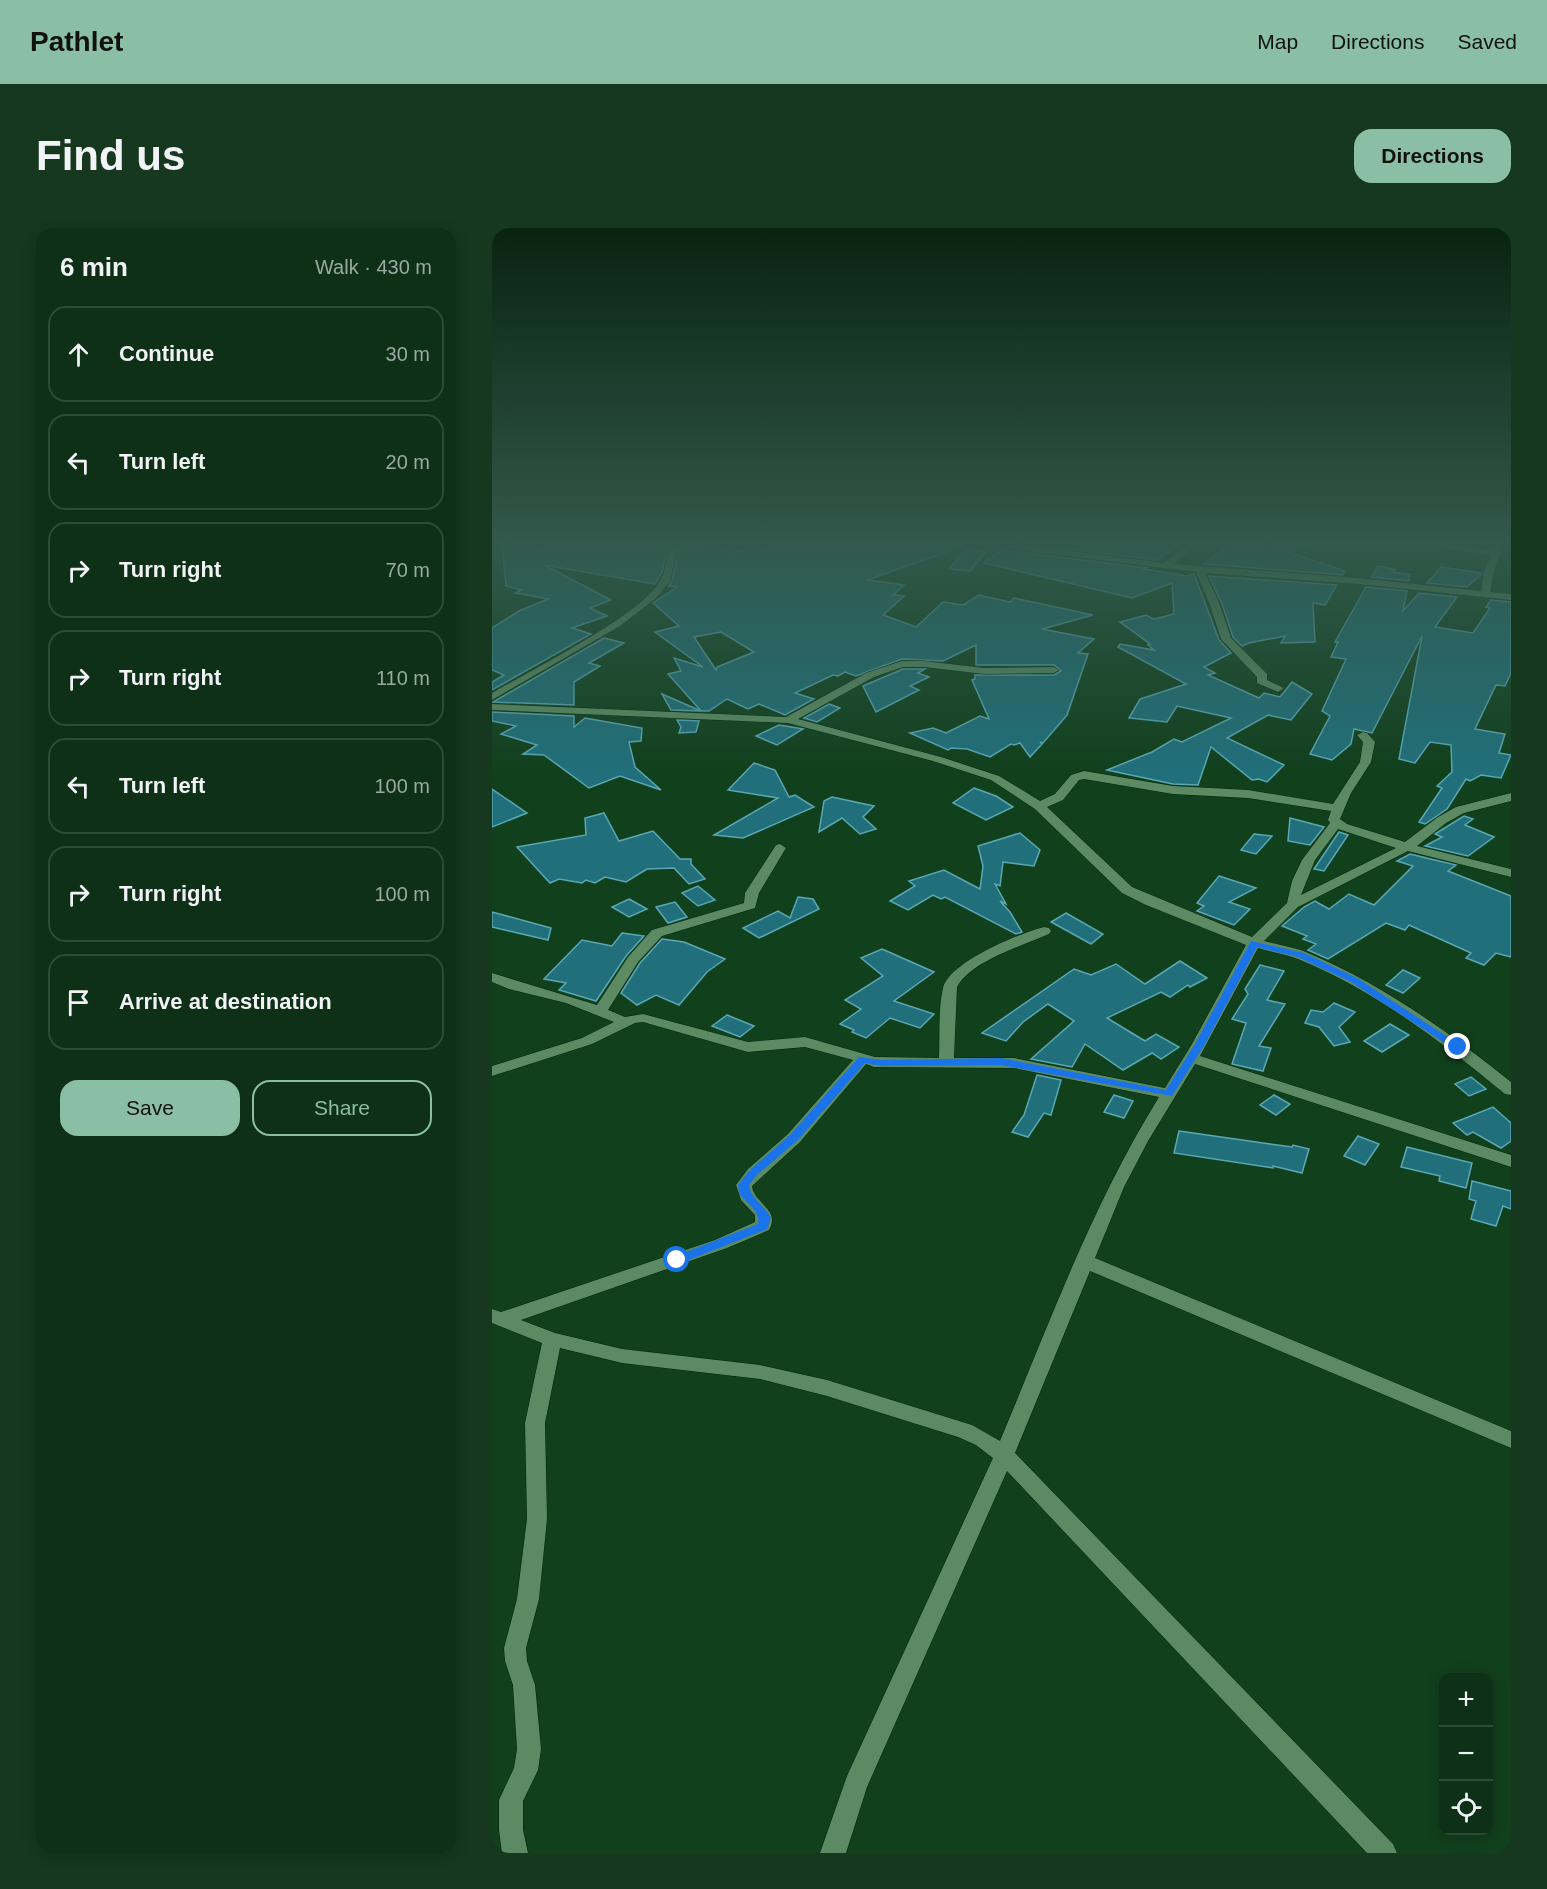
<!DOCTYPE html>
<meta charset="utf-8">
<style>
:root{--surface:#0d3016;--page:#16381f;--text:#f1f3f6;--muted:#9aa9a1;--line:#2d4b35;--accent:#8abfa5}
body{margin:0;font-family:Arial,sans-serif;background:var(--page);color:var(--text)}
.controls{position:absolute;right:18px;bottom:18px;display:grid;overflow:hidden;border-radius:12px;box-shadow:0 3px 15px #0003}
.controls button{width:54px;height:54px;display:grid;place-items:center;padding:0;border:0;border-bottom:2px solid var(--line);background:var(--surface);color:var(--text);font:30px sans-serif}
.stop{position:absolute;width:18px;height:18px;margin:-14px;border:4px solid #1a73e8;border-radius:50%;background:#fff}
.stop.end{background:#1a73e8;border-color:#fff;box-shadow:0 2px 6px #0008}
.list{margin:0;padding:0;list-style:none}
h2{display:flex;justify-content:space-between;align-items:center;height:78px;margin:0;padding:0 24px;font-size:26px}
h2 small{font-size:20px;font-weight:400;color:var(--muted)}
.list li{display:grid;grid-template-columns:39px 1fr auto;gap:18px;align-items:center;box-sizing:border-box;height:96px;margin:0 12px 12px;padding:0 12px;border:2px solid var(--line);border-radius:18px}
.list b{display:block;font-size:22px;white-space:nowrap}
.list em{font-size:20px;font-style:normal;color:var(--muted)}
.actions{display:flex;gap:12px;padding:18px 24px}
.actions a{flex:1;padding:14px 0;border:2px solid var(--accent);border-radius:18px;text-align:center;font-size:21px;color:var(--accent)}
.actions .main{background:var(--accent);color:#111}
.icon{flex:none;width:33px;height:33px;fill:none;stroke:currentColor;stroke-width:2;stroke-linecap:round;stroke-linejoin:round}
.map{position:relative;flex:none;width:1019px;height:1625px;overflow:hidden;border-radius:18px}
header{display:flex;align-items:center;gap:36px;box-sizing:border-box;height:84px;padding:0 30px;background:var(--accent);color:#111}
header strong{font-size:28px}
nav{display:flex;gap:33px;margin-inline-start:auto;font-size:21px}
.intro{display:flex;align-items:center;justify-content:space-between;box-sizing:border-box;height:144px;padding:0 36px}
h1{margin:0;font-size:42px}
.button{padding:15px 27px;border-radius:18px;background:var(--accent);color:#111;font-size:21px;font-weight:700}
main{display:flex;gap:36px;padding:0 36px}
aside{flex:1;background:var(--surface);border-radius:18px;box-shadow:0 3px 15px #0003}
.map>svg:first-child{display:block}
.building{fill:#216f7a;stroke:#5aa8b4;stroke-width:1.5;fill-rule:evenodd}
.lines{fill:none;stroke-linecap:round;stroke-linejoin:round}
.minor-casing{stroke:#02240a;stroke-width:1}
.minor{fill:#5c8b63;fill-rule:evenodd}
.route{fill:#1a73e8}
</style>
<header>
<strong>Pathlet</strong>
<nav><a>Map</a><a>Directions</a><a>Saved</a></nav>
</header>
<div class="intro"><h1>Find us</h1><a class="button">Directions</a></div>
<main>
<aside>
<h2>6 min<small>Walk · 430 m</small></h2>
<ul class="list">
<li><svg class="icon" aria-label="ahead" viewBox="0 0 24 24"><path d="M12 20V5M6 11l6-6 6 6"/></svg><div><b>Continue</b></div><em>30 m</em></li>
<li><svg class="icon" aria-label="left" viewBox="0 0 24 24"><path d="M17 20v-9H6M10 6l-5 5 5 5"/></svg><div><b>Turn left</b></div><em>20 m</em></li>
<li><svg class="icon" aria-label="right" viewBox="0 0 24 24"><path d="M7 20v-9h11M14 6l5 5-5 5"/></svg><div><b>Turn right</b></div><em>70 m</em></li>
<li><svg class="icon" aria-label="right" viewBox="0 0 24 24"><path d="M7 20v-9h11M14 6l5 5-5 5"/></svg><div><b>Turn right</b></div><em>110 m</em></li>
<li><svg class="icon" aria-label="left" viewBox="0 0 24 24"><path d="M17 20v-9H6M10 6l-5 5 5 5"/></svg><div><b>Turn left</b></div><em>100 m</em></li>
<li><svg class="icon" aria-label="right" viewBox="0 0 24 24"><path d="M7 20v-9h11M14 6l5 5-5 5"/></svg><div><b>Turn right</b></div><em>100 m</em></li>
<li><svg class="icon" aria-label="arrive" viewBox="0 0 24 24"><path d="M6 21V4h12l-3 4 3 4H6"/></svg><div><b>Arrive at destination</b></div></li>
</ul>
<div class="actions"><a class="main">Save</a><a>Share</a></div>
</aside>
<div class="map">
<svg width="1019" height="1625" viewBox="0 0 1019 1625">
<rect width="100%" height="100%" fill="#11401d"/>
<g class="building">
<polygon points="10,317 60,322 56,317 176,317 170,344 163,356 52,337 119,372 98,380 115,388 80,400 99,406 0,462 0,454 12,447 0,442 0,400 27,383 56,371 23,365 29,362 14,358"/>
<path d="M188,317H217L242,325L262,318L275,322L276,317H469V319L375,352L412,357L401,367L412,368L391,387L424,399L451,374L471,377L487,367L518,374L522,370L601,387L550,401L602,411L586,425L596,426L575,487L551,515L548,514L550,516L538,529L528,515L522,517L519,516L498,529L475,521L459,520L456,522L418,505L441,500L454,505L488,488L497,491L480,452L483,451V447H562L569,443L562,437H484V417L451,433L410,431L364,448L353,444L346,448L341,447L303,465L322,471L293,487L267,476L256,481L235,471L217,483H209L176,446L189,443L182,430L211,439L163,404L187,398L161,375L185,359L177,358L180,353ZM229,404L262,424L225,439L224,442L202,409Z"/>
<polygon points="585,317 687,317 665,332 570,320 585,321"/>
<polygon points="738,317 816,317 798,325 853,343 851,347 712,336"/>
<polygon points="474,321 494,324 478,343 457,341"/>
<polygon points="509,322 654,340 652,341 695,348 702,346 727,412 739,425 712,439 723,445 716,447 767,470 772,465 788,469 800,454 820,466 799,492 776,487 735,510 792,537 775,554 767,551 760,552 719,519 706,557 681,556 615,542 660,524 682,511 690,514 739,490 685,478 675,494 637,490 648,471 694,456 626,419 628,416 662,422 656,417 658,416 628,394 654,387 662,391 682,386 680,355 640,370 492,335"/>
<polygon points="886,338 903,341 902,345 918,346 917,353 880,349"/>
<polygon points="949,339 989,345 989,347 975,359 935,355"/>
<polygon points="717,348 845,357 833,377 821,375 823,414 789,415 793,408 757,415 750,418 741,409 730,376"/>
<polygon points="874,359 915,363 911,383 927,365 965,369 943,399 981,405 998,380 994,379 999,372 1019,374 1019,445 1013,458 1004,457 983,501 1013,506 1007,525 1019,527 1009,550 989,547 978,553 974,551 955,581 933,596 927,594 950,560 945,558 960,544 959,517 938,514 923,535 907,531 930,408 880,505 862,501 859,516 840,532 818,526 838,488 830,483 854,431 839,429 846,414 843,414"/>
<polygon points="112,410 132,415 97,435 108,438 82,454 82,477 1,474"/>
<polygon points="411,441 433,441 426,445 437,449 418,458 427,462 384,484 371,458"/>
<polygon points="170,466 209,483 179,482"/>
<polygon points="337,476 348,480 325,494 312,490"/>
<polygon points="0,484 82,488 82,499 93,490 150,500 149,513 137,514 143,539 169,562 128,548 97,560 52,527 31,526 45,517 9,506 24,498 0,493"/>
<polygon points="185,492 207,493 204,504 187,505 189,499"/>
<polygon points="287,497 311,501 285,517 264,508"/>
<polygon points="262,535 283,542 297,569 303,567 322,579 251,610 222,607 286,570 236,562"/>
<polygon points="482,560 504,568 521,579 494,592 461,575"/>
<polygon points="0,561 35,585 0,599"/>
<polygon points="340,569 382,578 371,589 384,601 368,606 350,590 327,604 332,573"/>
<polygon points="112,585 127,613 161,603 188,631 199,631 199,636 213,651 197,656 182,640 155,641 134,654 113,649 103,655 94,652 90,655 67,651 58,655 25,619 94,607 93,590"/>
<polygon points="972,588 981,591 973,597 1002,609 976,628 933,618 950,609 943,606"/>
<polygon points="798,590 832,599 818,617 796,613"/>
<polygon points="847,604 856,607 832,643 822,641"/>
<polygon points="528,605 548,622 542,638 511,634 508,658 503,656 514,676 508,673 518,684 530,704 524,706 453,669 449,671 441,667 416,682 398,673 423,658 417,653 452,642 488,661 491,638 486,618"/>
<polygon points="762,606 780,608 764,626 749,622"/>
<polygon points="918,626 964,637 956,643 1019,668 1019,729 1004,725 992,737 974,730 979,725 917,697 913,702 894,695 836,731 816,722 824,716 811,711 815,708 790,698 812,679 823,673 837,681 857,666 882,677 921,638 905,633"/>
<polygon points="727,648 764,660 737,674 758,681 742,697 705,683 712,678 705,675"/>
<polygon points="206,658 223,672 206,678 190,665"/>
<polygon points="306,669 321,671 327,681 267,710 251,700 286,683 298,690"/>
<polygon points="137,671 155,681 137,689 120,679"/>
<polygon points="183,674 195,689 176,695 164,679"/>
<polygon points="0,684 59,700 56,712 0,699"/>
<polygon points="574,685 611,706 599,716 559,694"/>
<polygon points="130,705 152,708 134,728 104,773 67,762 74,755 52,751 90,712 120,718"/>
<polygon points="170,711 192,714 233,731 215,744 187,777 164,767 145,777 129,765 148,735"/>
<polygon points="390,721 442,744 402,773 442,786 428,800 398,790 374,810 360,804 362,802 348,796 369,781 353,772 391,748 369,730"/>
<polygon points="688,733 715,750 698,759 696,757 678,769 669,764 615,790 653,813 664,806 687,819 669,831 660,825 631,842 593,816 580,839 539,831 582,793 556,776 531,794 514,813 490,805 582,741 599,747 624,736 653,756"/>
<polygon points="768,737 792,743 775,772 793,776 767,818 779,820 771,843 740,836 754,795 740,791 756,766 753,761"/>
<polygon points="911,742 928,750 911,765 894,757"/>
<polygon points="842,775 863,784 847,799 858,814 842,818 827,799 813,795 819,782 831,784"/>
<polygon points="235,787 262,798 248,809 220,798"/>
<polygon points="898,796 917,807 890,824 872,813"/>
<polygon points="545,847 569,852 559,887 552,885 536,909 520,904 532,887"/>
<polygon points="979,849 994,861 977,868 963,856"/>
<polygon points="622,867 641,873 632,890 612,884"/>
<polygon points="782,867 798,876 784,887 768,877"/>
<polygon points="1001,879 1019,895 1019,913 1009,920 981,904 975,907 961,895"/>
<polygon points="687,903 800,919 801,917 817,921 810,945 781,938 781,940 682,925"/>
<polygon points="866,908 887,916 873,937 852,928"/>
<polygon points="915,919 980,935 974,960 947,953 948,948 909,939"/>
<polygon points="980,953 1019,963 1019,981 1011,978 1004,998 979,991 984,973 977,971"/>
</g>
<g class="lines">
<defs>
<g id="minor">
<path d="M178,317H186L178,353L163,371L128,398L0,472V465C36,444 152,385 168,353C174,343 175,328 178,317Z"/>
<polygon points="509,317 532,317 672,335 695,317 704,317 682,336 867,350 989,363 992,343 999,327 948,320 944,317 965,317 1001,322 1003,317 1011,317 1002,343 998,364 1019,366 1019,372 867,356 713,345 728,377 739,410 775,446 775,452 790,459 791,461 786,464 765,455 765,449 729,411 718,377 704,344 513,320"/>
<path d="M410,433H432L492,440L562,439L567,442L562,445L492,446L432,439H411L382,449L306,491L449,529L507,548L548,573L563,566L579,547L592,543L681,558L756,562L841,576L868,534L871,514L865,507L871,504L875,505L883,514L879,534L859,565L848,591L855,596L913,614L946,589L964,579L1019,565V573L972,585L954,595L925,618L1019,641V649L916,623L806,679L772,713C786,717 802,719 816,725C890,756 957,804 1019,854V867L1013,866C950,814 882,762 806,731C794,726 779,724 766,720L708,828L1019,927V939L703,836L656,913L632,959L603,1030L1019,1203V1220L598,1043L523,1225L901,1616L905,1625H875L515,1243L375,1559L354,1625H328L355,1548L501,1230L484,1217L466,1209L335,1168L268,1151L130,1135L68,1120L53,1195L55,1291L47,1371L34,1420L35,1433L43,1457L49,1521L46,1542L31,1573V1602L36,1625H10L7,1602V1572L22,1540L25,1521L21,1457L13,1433L12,1420L25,1371L35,1291L33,1195L50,1115L0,1095V1081L9,1084L223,1012L263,994V987L249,972L244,957L256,941L296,906L361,832L313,819L256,824L151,794L143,795L100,816L0,848V838L90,810L122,794L74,775L17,761L0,754V745L105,777L136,729L160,702L252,675L253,665L284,617L288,616L294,620L267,665L263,680L170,708L146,734L116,782L133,789L151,786L256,814L313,809L383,829L447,830C448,808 446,781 451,760C457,734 528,705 552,699L557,700L559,703L557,706C530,718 479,733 465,759L462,830H522L673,860L700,816L754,717L654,677L630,665L543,581L499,552L441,533L296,495L0,482V476L294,489L374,445ZM592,551L681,566L756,570L839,583L836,592L838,595L810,632L800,653L795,675L760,709L640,659L555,579L571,572L587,552ZM846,601L904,620L809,667L823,632ZM374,836L382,839L522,840L667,869C600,977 557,1096 508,1213L480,1197L335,1152L268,1137L130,1121L63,1105L29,1092L235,1020L277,1002C289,981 262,976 260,958L308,914Z"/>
</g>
</defs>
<use href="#minor" class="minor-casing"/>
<use href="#minor" class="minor"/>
</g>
<linearGradient id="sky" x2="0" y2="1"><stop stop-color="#092310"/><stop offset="0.58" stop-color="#32594c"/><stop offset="1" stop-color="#32594c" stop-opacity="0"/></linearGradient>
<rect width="1019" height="544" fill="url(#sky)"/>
<path class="route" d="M759,713L812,725L865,750L971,819L962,821L859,754L806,729L765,719L713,816L680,868L509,837L390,838L373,835L306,912L265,947L257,957C258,970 273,978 279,990L275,1001L189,1035L185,1036L179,1032L181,1029L266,996C269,983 254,975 247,965L246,957L258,942L298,907L367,829L390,832L509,830L674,862L703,816Z"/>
</svg>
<div class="controls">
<button>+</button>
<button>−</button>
<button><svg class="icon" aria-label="locate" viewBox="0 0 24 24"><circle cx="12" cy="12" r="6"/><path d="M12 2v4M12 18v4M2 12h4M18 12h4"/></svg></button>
</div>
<div class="stop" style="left:185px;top:1032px"></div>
<div class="stop end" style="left:966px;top:819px"></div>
</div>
</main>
